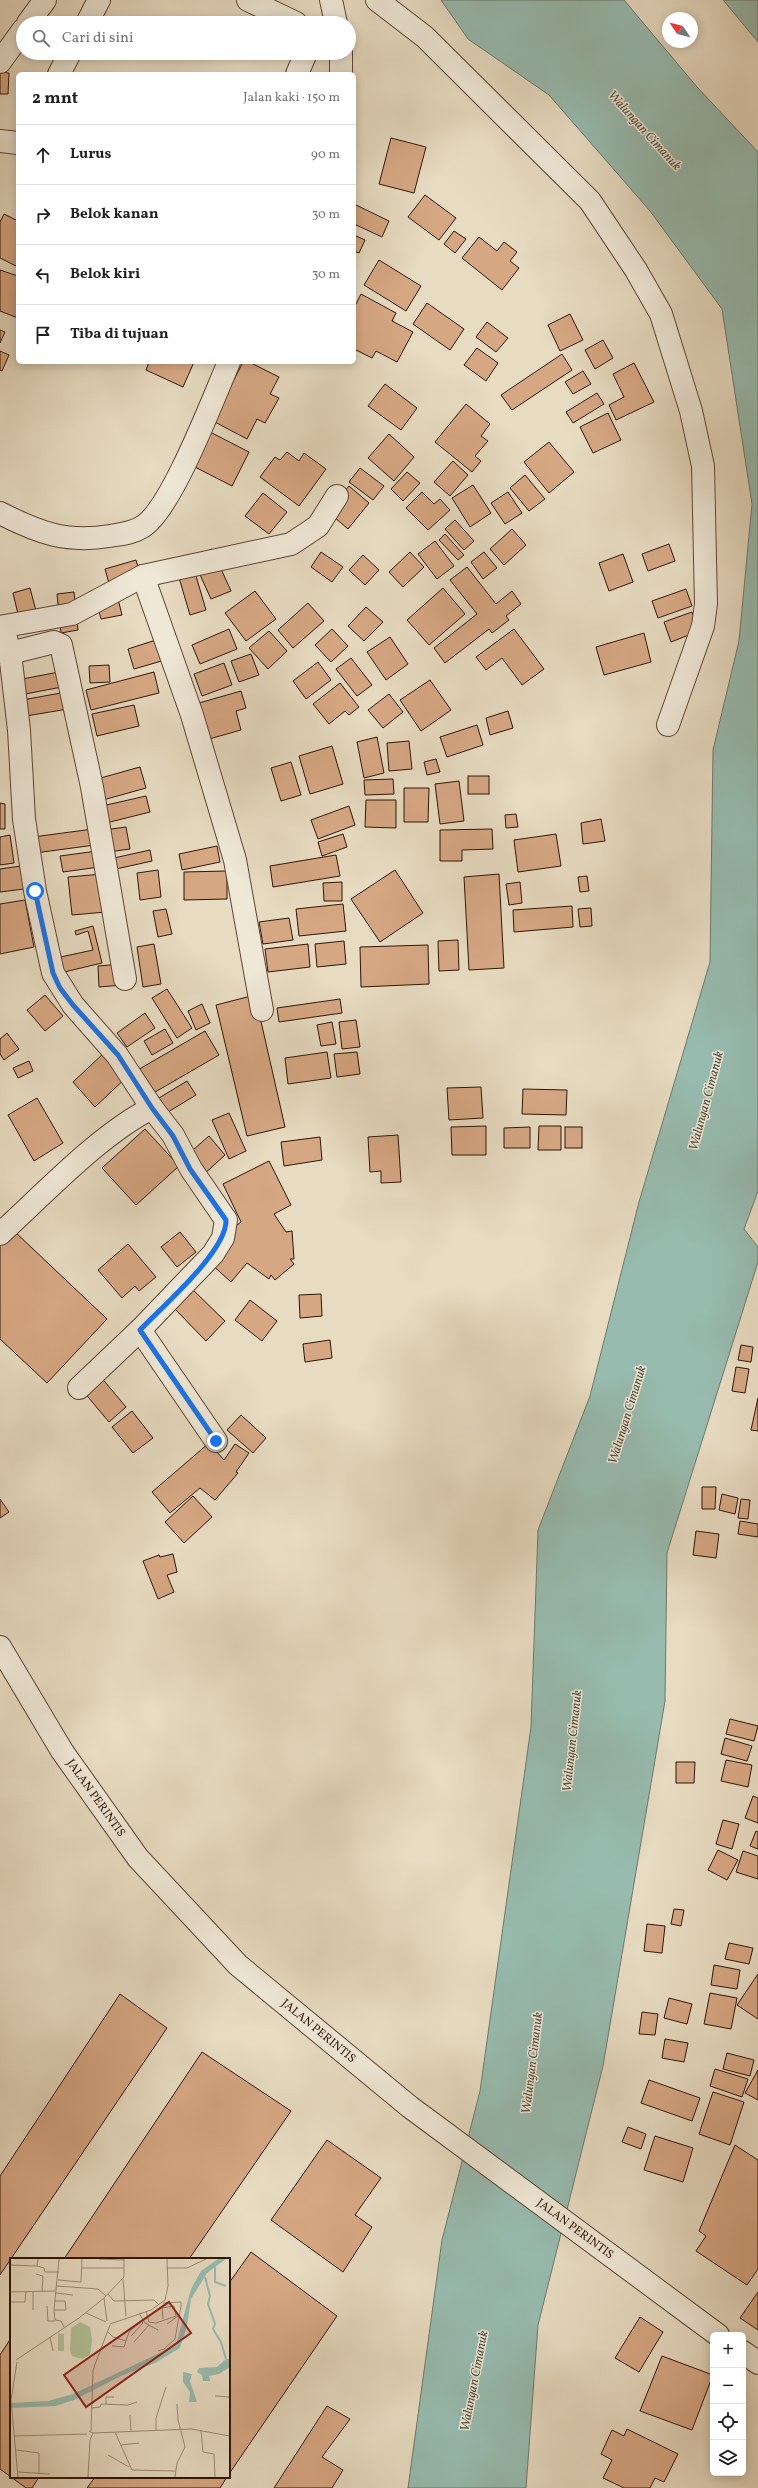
<!DOCTYPE html>
<html lang="id">
<meta charset="utf-8">
<style>
:root{--surface:#fff;--page:#f2f2f2;--text:#202124;--muted:#757577;--line:#e0e0e0}
body{margin:0;font-family:Vollkorn,serif;background:var(--page);color:var(--text)}
.controls{position:absolute;right:12px;bottom:12px;display:grid;overflow:hidden;border-radius:6px;box-shadow:0 2px 10px #0003}
.controls button{width:36px;height:36px;display:grid;place-items:center;padding:0;border:0;border-bottom:1px solid var(--line);background:var(--surface);color:var(--text);font:20px sans-serif}
.compass{position:absolute;left:662px;top:12px;width:36px;height:36px;border-radius:50%;background:var(--surface);box-shadow:0 2px 10px #0003;rotate:305deg}
.stop{position:absolute;width:12px;height:12px;margin:-9px;border:3px solid #1a73e8;border-radius:50%;background:#fff}
.stop.end{background:#1a73e8;border-color:#fff;box-shadow:0 1px 4px #0008}
.list{margin:0;padding:0;list-style:none}
h2{display:flex;justify-content:space-between;align-items:center;height:52px;margin:0;padding:0 16px;font-size:17px}
h2 small{font-size:13px;font-weight:400;color:var(--muted)}
.list li{display:grid;grid-template-columns:26px 1fr auto;gap:12px;align-items:center;box-sizing:border-box;height:60px;padding:0 16px;border-top:1px solid var(--line)}
.list b{display:block;font-size:15px;white-space:nowrap}
.list em{font-size:13px;font-style:normal;color:var(--muted)}
.icon{flex:none;width:22px;height:22px;fill:none;stroke:currentColor;stroke-width:2;stroke-linecap:round;stroke-linejoin:round}
.map{position:relative;flex:none;width:758px;height:2488px;overflow:hidden}
.search{position:absolute;background:var(--surface);box-shadow:0 2px 10px #0003;left:16px;top:16px;width:340px;height:44px;display:flex;align-items:center;gap:10px;box-sizing:border-box;padding:0 14px;border-radius:22px;color:var(--muted);font-size:15px}
.panel{position:absolute;background:var(--surface);box-shadow:0 2px 10px #0003;left:16px;top:72px;width:340px;height:292px;border-radius:6px}
.map>svg:first-child{display:block}
.water{fill:#97bbaf;stroke:#6d796b}
.building{fill:#d6a783;stroke:#2f1506}
.lines{fill:none;stroke-linecap:round;stroke-linejoin:round}
.minor-casing{stroke:#5d4635;stroke-width:24}
.minor{stroke:#efe8d7;stroke-width:22}
.route{stroke:#1a73e8;stroke-width:5}
.labels{text-anchor:middle;dominant-baseline:central;stroke-width:3;stroke-linejoin:round;paint-order:stroke}
.street-label{font-size:12px;fill:#2f1506;stroke:#efe8d7}
.water-label{font-size:13px;font-style:italic;fill:#534f41;stroke:#efe8d7}
.inset-river{fill:none;stroke:#97bbaf;stroke-width:2}
.inset-road{fill:none;stroke:#9d8c76;stroke-width:1}
.view{fill:#8f2418;fill-opacity:0.15;stroke:#8f2418;stroke-width:2}
.inset-edge{fill:none;stroke:#2f1506;stroke-width:2}
</style>
<div class="map">
<svg width="758" height="2488" viewBox="0 0 758 2488">
<rect width="100%" height="100%" fill="#e7dbc1"/>
<filter id="stains"><feTurbulence type="fractalNoise" baseFrequency=".005" numOctaves="4"/><feColorMatrix values="0 0 0 0 .2 0 0 0 0 .09 0 0 0 0 .02 0 0 0 .5 -.17"/></filter>
<radialGradient id="worn" r=".72"><stop offset=".6" stop-color="#630" stop-opacity="0"/><stop offset="1" stop-color="#630" stop-opacity=".3"/></radialGradient>
<g class="water">
<polygon points="441,0 624,0 697,87 758,152 758,1191 744,1229 758,1247 758,1262 667,1553 665,1701 603,2066 538,2325 526,2488 408,2488 442,2240 480,2091 531,1727 538,1530 590,1396 639,1202 710,962 713,750 739,641 752,504 722,309 650,211 549,95 468,39"/>
<polygon points="723,0 758,0 758,42"/>
</g>
<g class="building">
<polygon points="0,72 9,73 8,94 0,94"/>
<polygon points="391,138 426,147 414,193 379,184"/>
<polygon points="425,195 456,218 439,240 408,217"/>
<polygon points="354,204 389,221 382,237 354,224"/>
<polygon points="4,214 18,221 18,267 0,258 0,222"/>
<polygon points="454,231 466,239 455,253 444,244"/>
<polygon points="354,235 365,240 359,253 354,251"/>
<polygon points="479,237 497,251 504,242 517,252 510,261 519,268 502,290 462,258"/>
<polygon points="379,260 421,286 406,311 364,285"/>
<polygon points="0,270 18,276 18,318 0,311"/>
<polygon points="361,294 396,313 392,321 413,332 397,362 376,351 372,358 354,349 354,308"/>
<polygon points="427,303 464,329 450,350 413,324"/>
<polygon points="570,314 583,340 560,351 548,325"/>
<polygon points="487,322 508,338 496,352 476,337"/>
<polygon points="0,330 5,332 0,343"/>
<polygon points="603,340 613,358 595,369 585,350"/>
<polygon points="477,348 498,363 486,381 464,365"/>
<polygon points="0,351 9,355 2,371 0,370"/>
<polygon points="562,354 572,370 512,410 501,395"/>
<polygon points="149,362 194,362 183,387 146,370"/>
<polygon points="243,362 249,362 279,377 270,394 279,398 265,423 257,419 247,439 213,421"/>
<polygon points="634,363 654,402 616,420 609,405 624,397 613,374"/>
<polygon points="583,371 591,384 573,394 565,382"/>
<polygon points="385,384 417,408 401,430 368,406"/>
<polygon points="597,393 604,404 573,423 566,412"/>
<polygon points="466,404 490,424 481,436 488,441 475,456 481,461 472,472 435,442"/>
<polygon points="608,413 621,440 593,453 580,427"/>
<polygon points="210,432 249,452 232,486 193,466"/>
<polygon points="389,434 414,457 394,481 368,458"/>
<polygon points="549,442 574,472 549,493 524,462"/>
<polygon points="287,452 299,461 304,453 326,469 299,506 260,477 275,457 280,460"/>
<polygon points="453,461 468,475 450,496 434,482"/>
<polygon points="360,468 384,486 373,500 349,482"/>
<polygon points="407,472 420,483 403,501 391,489"/>
<polygon points="525,475 545,499 529,511 510,488"/>
<polygon points="473,485 491,513 470,527 452,498"/>
<polygon points="349,486 369,503 348,529 327,511"/>
<polygon points="422,492 434,504 440,499 450,510 428,530 406,508"/>
<polygon points="508,492 522,513 505,524 491,503"/>
<polygon points="263,493 287,512 269,534 245,516"/>
<polygon points="455,520 474,541 464,550 445,529"/>
<polygon points="512,529 526,545 504,565 490,549"/>
<polygon points="445,534 464,555 458,560 439,540"/>
<polygon points="435,541 454,566 437,579 418,554"/>
<polygon points="669,544 675,561 648,571 642,554"/>
<polygon points="212,549 231,591 211,599 192,557"/>
<polygon points="321,552 343,567 332,582 311,567"/>
<polygon points="410,552 424,567 403,587 389,572"/>
<polygon points="484,552 497,568 483,579 471,562"/>
<polygon points="623,554 633,582 609,591 599,563"/>
<polygon points="363,555 379,570 365,585 349,570"/>
<polygon points="191,559 206,610 190,615 175,564"/>
<polygon points="136,560 143,584 112,594 105,569"/>
<polygon points="467,567 496,604 512,591 521,604 506,616 509,620 492,633 489,629 445,663 434,648 477,614 450,580"/>
<polygon points="30,588 36,611 18,614 13,593"/>
<polygon points="443,588 465,614 429,645 407,620"/>
<polygon points="686,589 692,606 658,618 652,601"/>
<polygon points="255,591 276,619 246,641 225,613"/>
<polygon points="74,592 78,630 61,633 57,594"/>
<polygon points="118,599 122,615 101,619 97,603"/>
<polygon points="308,603 324,621 293,648 278,630"/>
<polygon points="366,607 383,622 364,641 348,626"/>
<polygon points="692,612 699,631 671,642 664,622"/>
<polygon points="229,629 237,649 200,664 192,645"/>
<polygon points="332,629 348,646 331,662 315,645"/>
<polygon points="514,629 544,669 522,685 502,658 486,670 476,657"/>
<polygon points="269,631 287,651 268,669 249,648"/>
<polygon points="644,633 651,662 604,675 596,647"/>
<polygon points="390,637 408,664 386,680 367,652"/>
<polygon points="159,639 165,660 134,669 128,649"/>
<polygon points="251,654 259,675 239,682 231,661"/>
<polygon points="351,658 372,685 357,696 336,669"/>
<polygon points="318,662 331,680 306,699 293,681"/>
<polygon points="224,663 232,685 202,696 194,674"/>
<polygon points="109,665 110,682 90,683 89,666"/>
<polygon points="59,672 62,687 20,695 17,680"/>
<polygon points="154,672 159,693 91,710 86,690"/>
<polygon points="430,680 451,710 421,731 400,700"/>
<polygon points="340,683 359,707 349,715 345,711 329,724 313,704"/>
<polygon points="241,691 246,708 236,711 241,730 209,739 199,703"/>
<polygon points="66,692 68,709 20,717 17,701"/>
<polygon points="389,694 403,712 383,728 368,710"/>
<polygon points="134,705 139,726 97,736 92,714"/>
<polygon points="508,711 513,728 490,735 486,718"/>
<polygon points="477,725 483,745 447,757 440,737"/>
<polygon points="377,737 384,773 364,778 357,742"/>
<polygon points="409,741 412,769 389,771 387,743"/>
<polygon points="332,746 343,784 310,794 299,756"/>
<polygon points="436,759 440,772 427,775 424,762"/>
<polygon points="291,762 301,795 281,801 271,768"/>
<polygon points="140,767 146,788 103,800 97,779"/>
<rect x="468" y="776" width="21" height="18"/>
<polygon points="393,779 394,794 365,795 364,780"/>
<polygon points="459,781 464,821 440,824 435,784"/>
<polygon points="404,788 429,788 428,822 404,822"/>
<polygon points="146,796 150,812 106,823 102,806"/>
<polygon points="366,800 396,800 396,828 365,827"/>
<polygon points="0,803 5,804 5,829 0,829"/>
<polygon points="349,806 355,825 318,839 311,820"/>
<polygon points="516,814 518,827 506,828 505,815"/>
<polygon points="601,819 605,841 583,844 581,823"/>
<polygon points="126,827 130,849 108,852 104,830"/>
<polygon points="93,829 95,845 35,853 33,837"/>
<polygon points="492,829 493,849 462,850 462,861 440,861 440,830"/>
<polygon points="343,834 347,847 322,856 318,842"/>
<polygon points="556,834 561,866 518,872 514,840"/>
<polygon points="10,835 14,863 0,865 0,837"/>
<polygon points="217,846 220,862 182,870 179,854"/>
<polygon points="150,850 152,861 116,869 114,858"/>
<polygon points="97,851 99,867 63,872 60,856"/>
<polygon points="336,855 340,876 273,887 270,866"/>
<polygon points="21,866 24,889 0,892 0,869"/>
<polygon points="158,870 161,897 140,900 137,873"/>
<polygon points="395,870 423,913 380,942 351,899"/>
<polygon points="227,871 227,899 184,900 184,872"/>
<polygon points="103,874 106,912 72,915 68,877"/>
<polygon points="499,874 504,968 469,970 464,877"/>
<polygon points="587,876 589,891 580,892 578,877"/>
<polygon points="342,882 342,901 324,901 323,883"/>
<polygon points="520,882 522,903 509,905 506,884"/>
<polygon points="25,900 34,947 0,954 0,904"/>
<polygon points="343,904 346,931 299,936 296,909"/>
<polygon points="572,906 573,927 514,932 513,910"/>
<polygon points="591,908 592,926 580,927 578,909"/>
<polygon points="166,909 172,934 158,937 153,911"/>
<polygon points="289,918 293,940 263,944 259,922"/>
<polygon points="93,926 102,963 60,973 56,958 93,950 88,931 76,935 75,931"/>
<polygon points="458,940 459,970 439,971 438,941"/>
<polygon points="344,941 346,964 317,967 315,944"/>
<polygon points="154,944 161,984 143,987 137,947"/>
<polygon points="308,944 310,967 268,972 265,949"/>
<polygon points="428,945 429,984 361,987 360,947"/>
<polygon points="122,964 123,985 99,987 98,966"/>
<polygon points="167,989 192,1028 177,1038 152,998"/>
<polygon points="45,995 63,1016 45,1031 27,1010"/>
<polygon points="255,995 285,1127 247,1136 216,1005"/>
<polygon points="340,999 342,1013 279,1022 277,1008"/>
<polygon points="202,1004 210,1023 196,1030 188,1011"/>
<polygon points="145,1013 155,1028 127,1047 117,1033"/>
<polygon points="356,1020 360,1047 342,1049 339,1022"/>
<polygon points="332,1022 336,1044 321,1046 317,1025"/>
<polygon points="165,1029 173,1043 152,1055 144,1041"/>
<polygon points="205,1031 219,1055 150,1095 136,1071"/>
<polygon points="7,1033 19,1049 4,1060 0,1054 0,1039"/>
<polygon points="105,1052 128,1076 95,1107 73,1082"/>
<polygon points="327,1052 331,1078 288,1084 285,1058"/>
<polygon points="357,1052 360,1074 337,1077 334,1054"/>
<polygon points="29,1061 33,1071 18,1078 13,1068"/>
<polygon points="187,1081 196,1095 163,1115 154,1101"/>
<polygon points="481,1087 483,1118 449,1120 447,1088"/>
<polygon points="523,1089 567,1090 566,1115 522,1114"/>
<polygon points="37,1098 63,1143 34,1161 8,1115"/>
<polygon points="229,1113 246,1151 229,1159 212,1120"/>
<polygon points="486,1126 486,1155 452,1155 451,1127"/>
<polygon points="539,1126 561,1126 561,1150 538,1150"/>
<polygon points="530,1127 530,1148 504,1148 504,1128"/>
<rect x="565" y="1127" width="17" height="21"/>
<polygon points="145,1129 179,1166 136,1205 102,1168"/>
<polygon points="398,1135 401,1182 381,1183 381,1171 370,1172 368,1137"/>
<polygon points="209,1136 225,1155 202,1176 185,1157"/>
<polygon points="320,1137 322,1160 284,1166 281,1142"/>
<polygon points="269,1161 291,1205 274,1214 286,1232 292,1231 294,1259 290,1259 294,1264 275,1280 271,1275 269,1279 247,1263 231,1282 210,1263 228,1232 241,1222 223,1184"/>
<polygon points="13,1230 107,1319 47,1383 0,1339 0,1245"/>
<polygon points="180,1232 196,1252 177,1267 161,1247"/>
<polygon points="128,1244 156,1277 139,1291 135,1286 122,1298 98,1270"/>
<polygon points="191,1288 225,1321 206,1341 173,1307"/>
<polygon points="321,1294 322,1316 300,1318 299,1295"/>
<polygon points="250,1300 277,1321 262,1341 235,1320"/>
<polygon points="330,1340 332,1358 305,1362 303,1344"/>
<polygon points="741,1345 753,1347 751,1362 738,1360"/>
<polygon points="736,1367 749,1369 745,1393 732,1391"/>
<polygon points="100,1376 126,1407 109,1422 83,1391"/>
<polygon points="758,1398 758,1431 751,1430"/>
<polygon points="132,1411 153,1438 133,1453 112,1427"/>
<polygon points="241,1415 266,1438 253,1453 227,1430"/>
<polygon points="209,1443 224,1460 235,1444 249,1453 236,1472 238,1473 215,1500 200,1488 170,1513 152,1492"/>
<polygon points="702,1487 716,1487 715,1509 702,1509"/>
<polygon points="722,1494 738,1498 735,1514 719,1510"/>
<polygon points="193,1496 212,1517 184,1543 165,1522"/>
<polygon points="0,1499 9,1512 0,1518"/>
<polygon points="741,1499 750,1500 748,1519 738,1518"/>
<polygon points="740,1521 758,1524 758,1537 738,1534"/>
<polygon points="696,1531 719,1534 716,1558 693,1555"/>
<polygon points="173,1554 177,1572 167,1575 174,1592 158,1599 143,1561 159,1555 160,1557"/>
<polygon points="730,1719 758,1726 754,1741 726,1734"/>
<polygon points="725,1738 752,1746 747,1761 721,1754"/>
<polygon points="726,1760 752,1765 748,1787 721,1781"/>
<polygon points="676,1762 695,1762 694,1783 676,1783"/>
<polygon points="753,1796 758,1798 758,1823 745,1818"/>
<polygon points="723,1820 739,1824 732,1849 716,1844"/>
<polygon points="756,1831 758,1832 758,1849 750,1846"/>
<polygon points="718,1850 738,1860 727,1880 708,1870"/>
<polygon points="743,1851 758,1856 758,1879 736,1872"/>
<polygon points="674,1909 684,1910 681,1926 671,1924"/>
<polygon points="647,1924 665,1926 662,1953 644,1951"/>
<polygon points="729,1943 753,1948 749,1964 725,1959"/>
<polygon points="714,1965 740,1970 737,1989 711,1985"/>
<polygon points="758,1974 758,2019 737,2005"/>
<polygon points="710,1993 737,1998 731,2029 704,2024"/>
<polygon points="120,1994 167,2028 0,2275 0,2176"/>
<polygon points="669,1998 692,2004 687,2024 664,2018"/>
<polygon points="642,2012 658,2014 655,2035 639,2034"/>
<polygon points="665,2039 688,2043 684,2062 662,2058"/>
<polygon points="202,2052 291,2111 189,2259 64,2259"/>
<polygon points="727,2053 754,2060 750,2076 723,2069"/>
<polygon points="715,2069 748,2079 742,2097 710,2086"/>
<polygon points="758,2070 758,2100 745,2093"/>
<polygon points="649,2080 700,2098 692,2121 641,2103"/>
<polygon points="713,2092 744,2102 730,2145 699,2134"/>
<polygon points="628,2127 646,2134 641,2149 622,2142"/>
<polygon points="655,2136 693,2148 683,2182 644,2170"/>
<polygon points="327,2140 381,2178 355,2215 372,2227 343,2272 271,2220"/>
<polygon points="735,2145 758,2160 758,2269 747,2285 696,2251 706,2236 699,2231"/>
<polygon points="251,2252 337,2316 229,2474 229,2283"/>
<polygon points="758,2292 758,2330 740,2318"/>
<polygon points="640,2317 663,2332 639,2372 615,2358"/>
<polygon points="11,2338 11,2477 0,2469 0,2355"/>
<polygon points="662,2356 713,2375 692,2430 640,2411"/>
<polygon points="327,2406 350,2419 322,2457 343,2470 332,2488 274,2488"/>
<polygon points="627,2429 678,2454 664,2482 655,2478 650,2488 624,2488 603,2478 612,2460 601,2454 612,2430 624,2436"/>
<polygon points="11,2477 39,2477 32,2488 26,2488"/>
<polygon points="95,2477 227,2477 220,2488 87,2488"/>
</g>
<g class="lines">
<defs>
<g id="minor">
<polyline points="248,0 296,23"/>
<polyline points="331,0 336,23"/>
<polyline points="377,0 425,37 590,201 636,270 661,314 691,411 703,466 706,604 703,626 668,725"/>
<polyline points="28,23 45,0"/>
<polyline points="87,23 99,0"/>
<polyline points="0,62 23,30"/>
<polyline points="59,74 70,53"/>
<polyline points="297,74 306,53"/>
<polyline points="341,74 341,53"/>
<polyline points="0,141 18,143"/>
<path d="M0,513C39,533 66,543 110,536C121,534 133,533 142,527C171,511 214,396 229,362"/>
<polyline points="143,576 192,715 235,860 262,1010"/>
<polyline points="0,627 72,614 143,576 291,544 318,526 337,496"/>
<polyline points="3,627 10,653 19,730 24,819 35,891 53,973 73,1005 117,1055 152,1108 173,1135 191,1169 226,1220 223,1238 213,1254 140,1330 79,1388"/>
<polyline points="10,653 54,642 61,645 92,787 125,979"/>
<path d="M0,1234C44,1194 100,1134 152,1108"/>
<polyline points="140,1330 216,1441"/>
<path id="s1" d="M0,1647L62,1751L138,1858L238,1965L410,2107L718,2335"/>
<polyline points="743,2352 758,2363"/>
</g>
</defs>
<use href="#minor" class="minor-casing"/>
<use href="#minor" class="minor"/>
</g>
<g class="lines">
<path class="route" d="M35,891L53,973L60,988L73,1005L118,1055L152,1108L173,1136L190,1169L226,1220C227,1251 162,1307 140,1330L216,1441"/>
</g>
<g class="labels">
<g class="street-label">
<text stroke="none"><textPath href="#s1" startOffset="179">JALAN PERINTIS</textPath></text>
<text stroke="none"><textPath href="#s1" startOffset="503">JALAN PERINTIS</textPath></text>
<text stroke="none"><textPath href="#s1" startOffset="827">JALAN PERINTIS</textPath></text>
</g>
<g class="water-label">
<text transform="translate(644 131) rotate(48)">Walungan Cimanuk</text>
<text transform="translate(707 1101) rotate(-75)">Walungan Cimanuk</text>
<text transform="translate(628 1415) rotate(-73)">Walungan Cimanuk</text>
<text transform="translate(573 1741) rotate(-84)">Walungan Cimanuk</text>
<text transform="translate(533 2063) rotate(-83)">Walungan Cimanuk</text>
<text transform="translate(475 2381) rotate(-79)">Walungan Cimanuk</text>
</g>
</g>
<g transform="translate(10 2258)">
<rect width="220" height="220" fill="#e7dbc1"/>
<path d="M70,64L80,69L82,82L80,97L72,101L62,98L60,92L61,70ZM48,75L54,76V93H48Z" fill="#b1c196"/>
<path d="M208,1H216L197,15L181,41L177,68L170,90L145,105L113,117L64,142L45,148L0,150V145L38,143L63,136L160,90L167,83L181,31L191,13ZM216,101H220V109L209,116L199,118L200,123H193L192,117L187,114L189,110L207,109ZM173,114L182,116L180,123L187,144H179L180,134L173,124Z" fill="#97bbaf"/>
<path class="inset-river" d="M205,7V24L216,28M195,19L200,38L198,46L205,66L203,71L211,84L216,101"/>
<path class="inset-road" d="M49,1L44,52L45,62L51,63L54,69M89,1L114,2M0,7L27,8L28,1M27,8L34,10L35,14H49M71,10H114M157,10H177L196,1M26,16L33,18L32,34M113,21L116,58M48,22L71,24L72,1M47,28L88,31L96,38M0,34L46,33M23,34V52M46,35L63,37M98,36L104,43L144,42L149,47M94,40L97,63M0,44H15L16,34M37,48L38,63H45M44,52H56L55,43H45M136,53L139,64L146,65L166,58L164,48L152,50L153,61M76,55L96,64M129,55L135,65L148,72M100,66L141,52L155,42L158,28L157,1M157,66L168,58M97,73L103,79L116,83M121,78L133,65L132,64M40,79L43,93M124,84L139,67M102,88L114,89L119,74L132,62M148,93L154,91L165,81L171,48V44L153,45M6,102L69,60L94,40L114,19V1M7,104L1,142L8,219M205,138L219,139L220,142M96,146V139H104M81,150L90,149L91,146L118,147L127,144M120,157L121,174M146,172V160L156,129M191,172L193,194L204,196L205,219M81,173L83,112L100,67M105,174L122,212L165,213M83,175L181,171L220,178M4,178L77,176M111,187L129,185M6,192L29,195V216M98,197L119,209M8,214L40,216M78,219L80,182L83,175L79,173M165,219L167,205L175,189L168,162L167,146"/>
<path class="view" d="M159,44L181,75L76,149L54,117Z"/>
<rect width="220" height="220" class="inset-edge"/>
</g>
<rect width="100%" height="100%" filter="url(#stains)"/>
<rect width="100%" height="100%" fill="url(#worn)"/>
</svg>
<div class="controls">
<button>+</button>
<button>−</button>
<button><svg class="icon" aria-label="locate" viewBox="0 0 24 24"><circle cx="12" cy="12" r="6"/><path d="M12 2v4M12 18v4M2 12h4M18 12h4"/></svg></button>
<button><svg class="icon" aria-label="layers" viewBox="0 0 24 24"><path d="M12 4l9 5-9 5-9-5zM3 14l9 5 9-5"/></svg></button>
</div>
<svg class="compass" viewBox="-18 -18 36 36"><path d="M0-13l5 13h-10z" fill="#e53935"/><path d="M0 13l5-13h-10z" fill="#757577"/></svg>
<div class="stop" style="left:35px;top:891px"></div>
<div class="stop end" style="left:216px;top:1441px"></div>
<div class="search"><svg class="icon" aria-label="search" viewBox="0 0 24 24"><circle cx="10" cy="10" r="6"/><path d="M15 15l6 6"/></svg>Cari di sini</div>
<section class="panel">
<h2>2 mnt<small>Jalan kaki · 150 m</small></h2>
<ul class="list">
<li><svg class="icon" aria-label="ahead" viewBox="0 0 24 24"><path d="M12 20V5M6 11l6-6 6 6"/></svg><div><b>Lurus</b></div><em>90 m</em></li>
<li><svg class="icon" aria-label="right" viewBox="0 0 24 24"><path d="M7 20v-9h11M14 6l5 5-5 5"/></svg><div><b>Belok kanan</b></div><em>30 m</em></li>
<li><svg class="icon" aria-label="left" viewBox="0 0 24 24"><path d="M17 20v-9H6M10 6l-5 5 5 5"/></svg><div><b>Belok kiri</b></div><em>30 m</em></li>
<li><svg class="icon" aria-label="arrive" viewBox="0 0 24 24"><path d="M6 21V4h12l-3 4 3 4H6"/></svg><div><b>Tiba di tujuan</b></div></li>
</ul>
</section>
</div>
